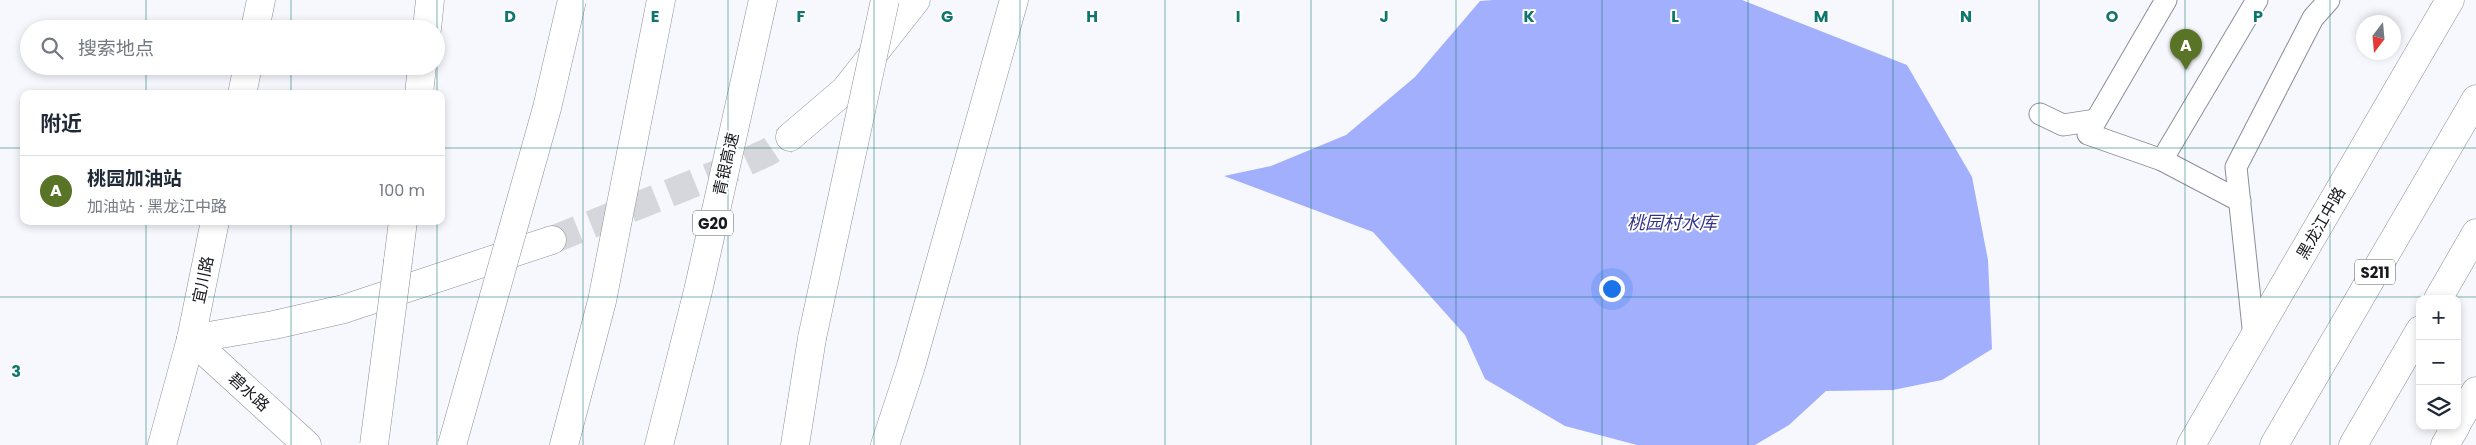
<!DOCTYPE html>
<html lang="zh">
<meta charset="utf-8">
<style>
:root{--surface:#fff;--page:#f6f6f7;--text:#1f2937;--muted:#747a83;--line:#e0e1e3;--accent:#597327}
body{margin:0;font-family:Poppins,"Noto Sans SC",sans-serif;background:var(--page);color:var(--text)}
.controls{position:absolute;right:15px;bottom:15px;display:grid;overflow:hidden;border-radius:10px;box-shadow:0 2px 8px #0003}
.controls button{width:45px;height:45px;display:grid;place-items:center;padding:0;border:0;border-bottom:1px solid var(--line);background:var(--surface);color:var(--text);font:25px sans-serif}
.compass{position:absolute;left:2356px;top:15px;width:45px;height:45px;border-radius:50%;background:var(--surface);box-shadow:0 2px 8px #0003;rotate:196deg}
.you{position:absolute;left:1611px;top:288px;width:18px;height:18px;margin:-12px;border:4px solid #fff;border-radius:50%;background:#1a73e8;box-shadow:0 0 0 8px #1a73e833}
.badge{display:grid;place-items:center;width:32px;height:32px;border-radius:50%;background:var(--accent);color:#fff;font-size:16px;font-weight:700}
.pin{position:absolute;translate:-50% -41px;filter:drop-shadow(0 1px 2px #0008)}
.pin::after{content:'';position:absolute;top:26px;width:18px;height:15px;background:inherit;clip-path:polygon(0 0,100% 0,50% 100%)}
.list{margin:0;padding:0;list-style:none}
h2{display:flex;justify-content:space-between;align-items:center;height:65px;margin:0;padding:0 20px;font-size:21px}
h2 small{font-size:16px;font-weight:400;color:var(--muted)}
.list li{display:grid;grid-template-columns:32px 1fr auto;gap:15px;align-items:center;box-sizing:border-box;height:70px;padding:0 20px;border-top:1px solid var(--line)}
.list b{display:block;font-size:19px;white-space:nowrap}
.list p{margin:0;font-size:16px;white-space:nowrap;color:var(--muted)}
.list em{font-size:16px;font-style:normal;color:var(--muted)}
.icon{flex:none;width:28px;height:28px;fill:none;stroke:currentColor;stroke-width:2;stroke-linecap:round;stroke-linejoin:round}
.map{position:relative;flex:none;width:2476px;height:445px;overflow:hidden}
.search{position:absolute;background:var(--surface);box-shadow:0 2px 8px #0003;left:20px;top:20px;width:425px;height:55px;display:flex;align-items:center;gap:12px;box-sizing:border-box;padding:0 18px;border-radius:28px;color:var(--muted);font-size:19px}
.panel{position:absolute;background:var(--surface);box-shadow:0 2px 8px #0003;left:20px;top:90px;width:425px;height:135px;border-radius:10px}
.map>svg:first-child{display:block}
.water{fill:#a2affd}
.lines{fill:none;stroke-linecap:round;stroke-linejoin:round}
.tertiary-tunnel{stroke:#d6d7dc;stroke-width:28;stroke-dasharray:28 14;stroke-linecap:butt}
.service-casing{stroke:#8b8e9b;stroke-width:23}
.minor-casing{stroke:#8b8e9b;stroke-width:29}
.tertiary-casing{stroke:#8b8e9b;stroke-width:29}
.secondary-casing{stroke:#8b8e9b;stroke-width:29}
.trunk-casing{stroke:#8b8e9b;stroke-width:29}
.motorway-casing{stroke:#8b8e9b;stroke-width:29}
.service{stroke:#fff;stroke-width:21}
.minor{stroke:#fff;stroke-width:28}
.tertiary{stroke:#fff;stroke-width:28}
.secondary{stroke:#fff;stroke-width:28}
.trunk{stroke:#fff;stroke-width:28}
.motorway{stroke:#fff;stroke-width:28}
.trunk-bridge-casing{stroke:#8b8e9b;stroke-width:29;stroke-linecap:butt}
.trunk-bridge{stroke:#fff;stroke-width:28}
.grid{fill:none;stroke:#0f766e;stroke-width:1;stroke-opacity:0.55}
.labels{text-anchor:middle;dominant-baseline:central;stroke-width:4;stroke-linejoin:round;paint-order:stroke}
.shield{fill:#fff;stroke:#5d5e62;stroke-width:1}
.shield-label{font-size:15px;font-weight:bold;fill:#18191e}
.street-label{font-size:16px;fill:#18191e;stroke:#fff}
.water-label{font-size:18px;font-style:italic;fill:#31338b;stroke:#fff}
.grid-label{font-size:16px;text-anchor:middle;font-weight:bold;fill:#0f766e;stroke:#fff;stroke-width:4;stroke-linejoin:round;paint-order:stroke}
</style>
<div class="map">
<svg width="2476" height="445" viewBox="0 0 2476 445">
<rect width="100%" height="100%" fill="#f7f8fe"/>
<polygon class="water" points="1493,0 1742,0 1907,65 1972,177 1988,260 1992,349 1942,380 1893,390 1826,391 1789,425 1755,445 1637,445 1565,426 1485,379 1465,335 1373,232 1224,176 1271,166 1346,135 1415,77 1480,1"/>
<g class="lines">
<polyline class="tertiary-tunnel" points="552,240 742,164 768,152 790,137"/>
<defs>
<g id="service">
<polyline points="2166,0 2088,134 2162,160 2240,201"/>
<polyline points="2040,114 2063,125 2096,120"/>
<polyline points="2162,160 2257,0"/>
<polyline points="2254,337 2236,167 2313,18 2329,0"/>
</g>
<polyline id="minor" points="162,445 191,339"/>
<g id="tertiary">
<polyline points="255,29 261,0"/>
<polyline points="242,94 248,66"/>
<polyline points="790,137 845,90 916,0"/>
<polyline points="191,339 274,325 344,309 552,240"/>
<polyline points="191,339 307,445"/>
<polyline points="191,339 215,221"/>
</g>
<g id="secondary">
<polyline points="2457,423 2476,391"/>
<polyline points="2191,445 2450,0"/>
<polyline points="2445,445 2456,426"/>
</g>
<g id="trunk">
<polyline points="427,29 430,0"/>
<polyline points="419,94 422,66"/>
<polyline points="398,261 403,221"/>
<polyline points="2438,299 2476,233"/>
<polyline points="795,445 812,338"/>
<polyline points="885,445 911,366 1014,0"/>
<polyline points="2274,445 2476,99"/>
<polyline points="2353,445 2420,330"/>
</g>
<g id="motorway">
<polyline points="564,445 602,301 661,0"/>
<polyline points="659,445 698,291 763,0"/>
</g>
</defs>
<use href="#service" class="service-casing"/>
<use href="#minor" class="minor-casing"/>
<use href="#tertiary" class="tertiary-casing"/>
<use href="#secondary" class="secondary-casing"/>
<use href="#trunk" class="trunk-casing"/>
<use href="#motorway" class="motorway-casing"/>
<use href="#service" class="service"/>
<use href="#minor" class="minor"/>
<use href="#tertiary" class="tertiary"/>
<use href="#secondary" class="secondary"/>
<use href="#trunk" class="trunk"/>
<use href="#motorway" class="motorway"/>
<defs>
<g id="trunk-bridge">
<polyline points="812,338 885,0"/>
<polyline points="374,445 398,261"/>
<polyline points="452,445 547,108 572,0"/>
</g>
</defs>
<use href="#trunk-bridge" class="trunk-bridge-casing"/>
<use href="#trunk-bridge" class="trunk-bridge"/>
</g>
<path class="grid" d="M146,0V29M291,0V29M437,0V94M583,0V445M728,0V445M874,0V445M1020,0V445M1165,0V445M1311,0V445M1456,0V445M1602,0V445M1748,0V445M1893,0V445M2039,0V445M2185,0V445M2330,0V445M146,66V94M291,66V94M0,148H24M441,148H2476M146,221V445M291,221V445M437,221V445M0,297H2476"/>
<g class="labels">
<g class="shield">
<rect x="693" y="210.5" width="40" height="25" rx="4"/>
<rect x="2355" y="259.5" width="40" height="25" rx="4"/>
</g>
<g class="shield-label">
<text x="713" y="223">G20</text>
<text x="2375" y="272">S211</text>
</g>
<g class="street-label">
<text transform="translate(726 164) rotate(-77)">青银高速</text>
<text transform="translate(2321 223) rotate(-60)">黑龙江中路</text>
<text transform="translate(203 280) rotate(-78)">宜川路</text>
<text transform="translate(249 392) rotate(42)">碧水路</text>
</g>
<g class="water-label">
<text x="1672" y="222">桃园村水库</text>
</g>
</g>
<g class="grid-label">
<text x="510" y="22">D</text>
<text x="655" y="22">E</text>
<text x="801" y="22">F</text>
<text x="947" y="22">G</text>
<text x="1092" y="22">H</text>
<text x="1238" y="22">I</text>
<text x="1384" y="22">J</text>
<text x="1529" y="22">K</text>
<text x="1675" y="22">L</text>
<text x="1821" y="22">M</text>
<text x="1966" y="22">N</text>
<text x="2112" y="22">O</text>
<text x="2258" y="22">P</text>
<text x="16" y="377">3</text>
</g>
</svg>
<div class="controls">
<button>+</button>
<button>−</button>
<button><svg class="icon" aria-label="layers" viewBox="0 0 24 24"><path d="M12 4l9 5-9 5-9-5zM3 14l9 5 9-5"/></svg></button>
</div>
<svg class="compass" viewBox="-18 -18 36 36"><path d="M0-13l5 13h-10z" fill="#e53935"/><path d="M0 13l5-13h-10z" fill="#747a83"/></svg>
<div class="you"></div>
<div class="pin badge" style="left:2186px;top:70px">A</div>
<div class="search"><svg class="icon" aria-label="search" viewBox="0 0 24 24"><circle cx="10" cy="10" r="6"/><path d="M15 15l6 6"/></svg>搜索地点</div>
<section class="panel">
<h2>附近<small></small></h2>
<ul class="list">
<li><span class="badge">A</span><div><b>桃园加油站</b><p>加油站 · 黑龙江中路</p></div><em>100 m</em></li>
</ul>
</section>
</div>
